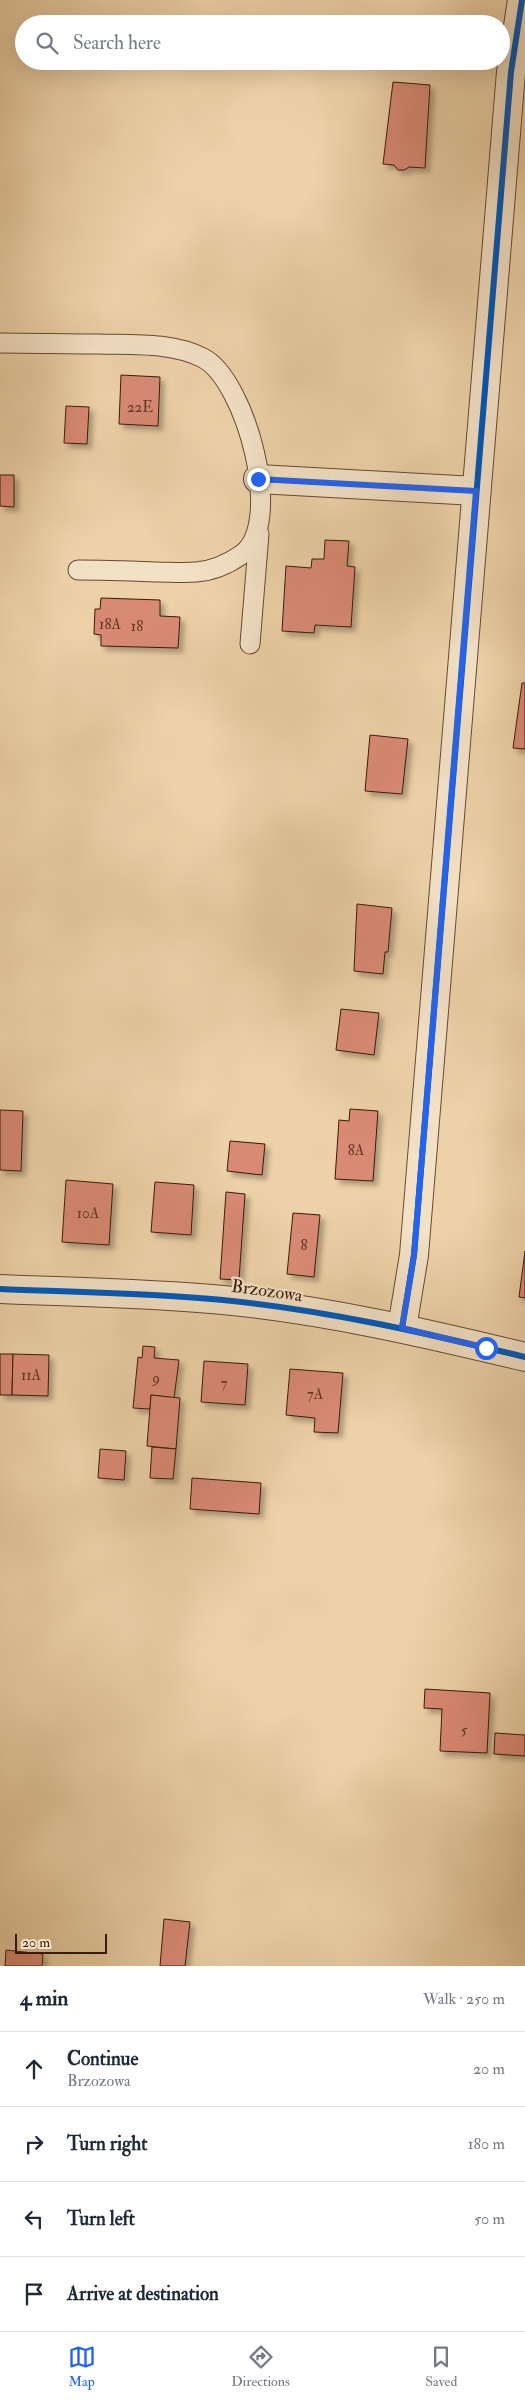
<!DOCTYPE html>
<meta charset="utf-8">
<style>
:root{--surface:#fff;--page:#f6f6f7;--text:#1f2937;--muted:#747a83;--line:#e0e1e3;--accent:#2563eb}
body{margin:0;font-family:"IM FELL Double Pica",serif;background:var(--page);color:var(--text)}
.scale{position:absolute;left:15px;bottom:12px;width:92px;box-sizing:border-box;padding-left:5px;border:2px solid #3a1a08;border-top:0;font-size:14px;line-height:18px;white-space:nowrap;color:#3a1a08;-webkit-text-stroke:4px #f3e1c6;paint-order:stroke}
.stop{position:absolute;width:15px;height:15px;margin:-11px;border:4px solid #2563eb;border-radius:50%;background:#fff}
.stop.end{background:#2563eb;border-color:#fff;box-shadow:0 1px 5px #0008}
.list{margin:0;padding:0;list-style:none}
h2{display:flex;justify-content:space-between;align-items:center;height:65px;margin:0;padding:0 20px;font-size:21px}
h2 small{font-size:16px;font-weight:400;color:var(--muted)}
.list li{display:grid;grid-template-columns:32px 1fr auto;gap:15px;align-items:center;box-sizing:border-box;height:75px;padding:0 20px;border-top:1px solid var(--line)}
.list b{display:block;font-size:19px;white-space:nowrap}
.list p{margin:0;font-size:16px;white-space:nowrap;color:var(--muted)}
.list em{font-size:16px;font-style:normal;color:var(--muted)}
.icon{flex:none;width:28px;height:28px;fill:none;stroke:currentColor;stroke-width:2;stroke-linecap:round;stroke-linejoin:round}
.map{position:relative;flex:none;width:525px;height:1966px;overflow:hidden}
.search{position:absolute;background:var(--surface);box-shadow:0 5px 20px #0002;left:15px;right:15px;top:15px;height:55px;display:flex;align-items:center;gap:12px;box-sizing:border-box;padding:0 18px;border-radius:28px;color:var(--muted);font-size:19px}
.sheet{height:365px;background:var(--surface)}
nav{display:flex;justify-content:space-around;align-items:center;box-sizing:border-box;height:70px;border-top:1px solid var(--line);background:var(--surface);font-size:14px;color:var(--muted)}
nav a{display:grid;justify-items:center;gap:2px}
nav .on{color:var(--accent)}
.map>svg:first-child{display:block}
.building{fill:#d98a74;stroke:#3a1a08;filter:url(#shadow)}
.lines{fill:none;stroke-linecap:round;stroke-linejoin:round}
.lane-casing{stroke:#674830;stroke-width:21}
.street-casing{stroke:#674830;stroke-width:30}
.lane{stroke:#f3e1c6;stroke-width:19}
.street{stroke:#f3e1c6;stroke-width:28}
.cycleway-casing{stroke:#f3e1c6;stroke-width:9}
.cycleway{stroke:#0057b8;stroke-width:6}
.route{stroke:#2563eb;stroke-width:6}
.labels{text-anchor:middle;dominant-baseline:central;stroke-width:4.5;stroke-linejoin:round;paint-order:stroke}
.number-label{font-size:15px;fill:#623623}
.street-label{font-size:18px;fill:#3a1a08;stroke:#f3e1c6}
</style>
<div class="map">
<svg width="525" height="1966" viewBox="0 0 525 1966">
<defs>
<filter id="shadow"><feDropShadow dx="4.5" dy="4.5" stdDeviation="2.5" flood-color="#0004"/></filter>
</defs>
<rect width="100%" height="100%" fill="#edd1a8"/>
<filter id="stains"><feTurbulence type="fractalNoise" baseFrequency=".004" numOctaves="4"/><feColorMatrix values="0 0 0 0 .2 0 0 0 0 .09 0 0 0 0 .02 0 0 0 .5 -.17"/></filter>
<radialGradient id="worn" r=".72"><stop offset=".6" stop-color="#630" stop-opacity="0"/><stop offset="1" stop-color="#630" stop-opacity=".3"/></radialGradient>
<g class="building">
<polygon points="393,82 430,85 425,168 409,167 404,170 398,170 394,165 383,164"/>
<polygon points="121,375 160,377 158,426 119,424"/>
<polygon points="66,406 89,407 87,444 64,443"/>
<polygon points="0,475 14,475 14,507 0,506"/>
<polygon points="325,540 349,541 347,566 355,567 351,627 315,625 314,633 282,631 286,566 311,568 312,559 324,559"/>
<polygon points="101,598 160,600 160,616 180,617 178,648 101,646 101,635 94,634 95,609 100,609"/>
<polygon points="522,683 525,683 525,749 513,748"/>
<polygon points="370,735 408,739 402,794 365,791"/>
<polygon points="357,904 392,908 388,952 385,952 383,974 354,971"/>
<polygon points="341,1009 379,1013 374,1055 336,1050"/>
<polygon points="350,1109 378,1111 373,1181 335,1179 339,1120 349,1121"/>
<polygon points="0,1110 23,1111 21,1171 0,1170"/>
<polygon points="230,1141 265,1144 262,1175 227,1171"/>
<polygon points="66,1180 113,1184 109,1245 62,1242"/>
<polygon points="155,1182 194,1185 191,1235 151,1232"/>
<polygon points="226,1192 245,1194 239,1280 220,1279"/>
<polygon points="293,1213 320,1215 314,1277 287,1274"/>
<polygon points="525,1251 525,1298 519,1297"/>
<polygon points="143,1346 155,1347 154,1358 179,1360 174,1398 151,1395 150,1409 133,1408 138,1357 142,1358"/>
<polygon points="0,1354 13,1354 12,1395 0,1395"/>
<polygon points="13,1354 49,1355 48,1396 12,1395"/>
<polygon points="204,1361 248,1364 245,1405 201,1402"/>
<polygon points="290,1369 343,1373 338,1433 314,1432 315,1418 286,1415"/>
<polygon points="151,1395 180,1398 176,1449 147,1446"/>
<polygon points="152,1447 176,1449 173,1479 150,1478"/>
<polygon points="100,1449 126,1451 124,1480 98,1478"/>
<polygon points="192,1478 261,1483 259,1514 190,1509"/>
<polygon points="425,1689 490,1693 487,1753 440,1751 442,1709 424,1708"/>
<polygon points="495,1733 525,1735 525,1756 494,1754"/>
<polygon points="164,1919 190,1922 185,1966 160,1966"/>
<polygon points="6,1950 43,1954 42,1966 5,1966"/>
</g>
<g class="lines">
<defs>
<g id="lane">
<path d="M0,343C33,343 66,344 98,344C132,345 172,342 203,358C245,379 286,525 241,555C228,564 212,571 196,572C183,573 170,572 158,572C131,571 105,570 78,570"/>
<polyline points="250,644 259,534"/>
</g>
<g id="street">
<polyline points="258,479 476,491"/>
<path d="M0,1289C74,1292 149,1293 223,1300C326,1310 425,1333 525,1357"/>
<polyline points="402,1328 414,1255 511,72 522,0"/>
</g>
</defs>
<use href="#lane" class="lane-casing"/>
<use href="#street" class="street-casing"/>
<use href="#lane" class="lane"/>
<use href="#street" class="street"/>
<defs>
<g id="cycleway">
<path d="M0,1289C74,1292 149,1293 223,1300C326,1310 425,1333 525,1357"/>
<polyline points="402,1328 414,1255 511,72 522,0"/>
</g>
</defs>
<use href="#cycleway" class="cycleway-casing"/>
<use href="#cycleway" class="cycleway"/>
</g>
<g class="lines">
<polyline class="route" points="258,479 476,491 414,1255 402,1328 486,1348"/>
</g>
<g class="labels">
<g class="number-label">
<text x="140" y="407">22E</text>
<text x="110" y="624">18A</text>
<text x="137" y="626">18</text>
<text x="356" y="1150">8A</text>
<text x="88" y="1213">10A</text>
<text x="304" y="1245">8</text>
<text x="31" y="1375">11A</text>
<text x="156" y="1378">9</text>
<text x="224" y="1383">7</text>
<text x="315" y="1394">7A</text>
<text x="464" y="1730">5</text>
</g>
<g class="street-label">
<text transform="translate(267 1291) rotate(8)">Brzozowa</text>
</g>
</g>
<rect width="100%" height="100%" filter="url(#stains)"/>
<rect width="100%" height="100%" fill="url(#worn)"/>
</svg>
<div class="scale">20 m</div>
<div class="stop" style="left:486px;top:1348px"></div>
<div class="stop end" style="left:258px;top:479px"></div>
<div class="search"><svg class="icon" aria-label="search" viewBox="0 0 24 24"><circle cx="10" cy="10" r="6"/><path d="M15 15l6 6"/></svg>Search here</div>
</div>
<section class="sheet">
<h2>4 min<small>Walk · 250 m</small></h2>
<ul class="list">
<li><svg class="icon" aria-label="ahead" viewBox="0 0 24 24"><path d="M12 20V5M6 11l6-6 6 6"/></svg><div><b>Continue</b><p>Brzozowa</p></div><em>20 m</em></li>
<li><svg class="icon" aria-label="right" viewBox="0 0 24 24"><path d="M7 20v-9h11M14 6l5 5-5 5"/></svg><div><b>Turn right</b></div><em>180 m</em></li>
<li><svg class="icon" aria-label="left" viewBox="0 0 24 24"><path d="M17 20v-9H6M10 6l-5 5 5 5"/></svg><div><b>Turn left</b></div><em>50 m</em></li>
<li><svg class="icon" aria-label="arrive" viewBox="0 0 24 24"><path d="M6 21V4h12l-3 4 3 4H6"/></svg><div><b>Arrive at destination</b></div></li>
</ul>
</section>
<nav>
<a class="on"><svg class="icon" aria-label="map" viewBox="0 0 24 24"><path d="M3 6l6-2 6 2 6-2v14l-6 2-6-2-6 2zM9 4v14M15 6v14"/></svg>Map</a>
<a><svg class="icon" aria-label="directions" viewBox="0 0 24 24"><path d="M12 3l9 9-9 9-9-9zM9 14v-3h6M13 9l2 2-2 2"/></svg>Directions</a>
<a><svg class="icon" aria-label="saved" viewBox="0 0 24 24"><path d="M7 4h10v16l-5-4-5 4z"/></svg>Saved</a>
</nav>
